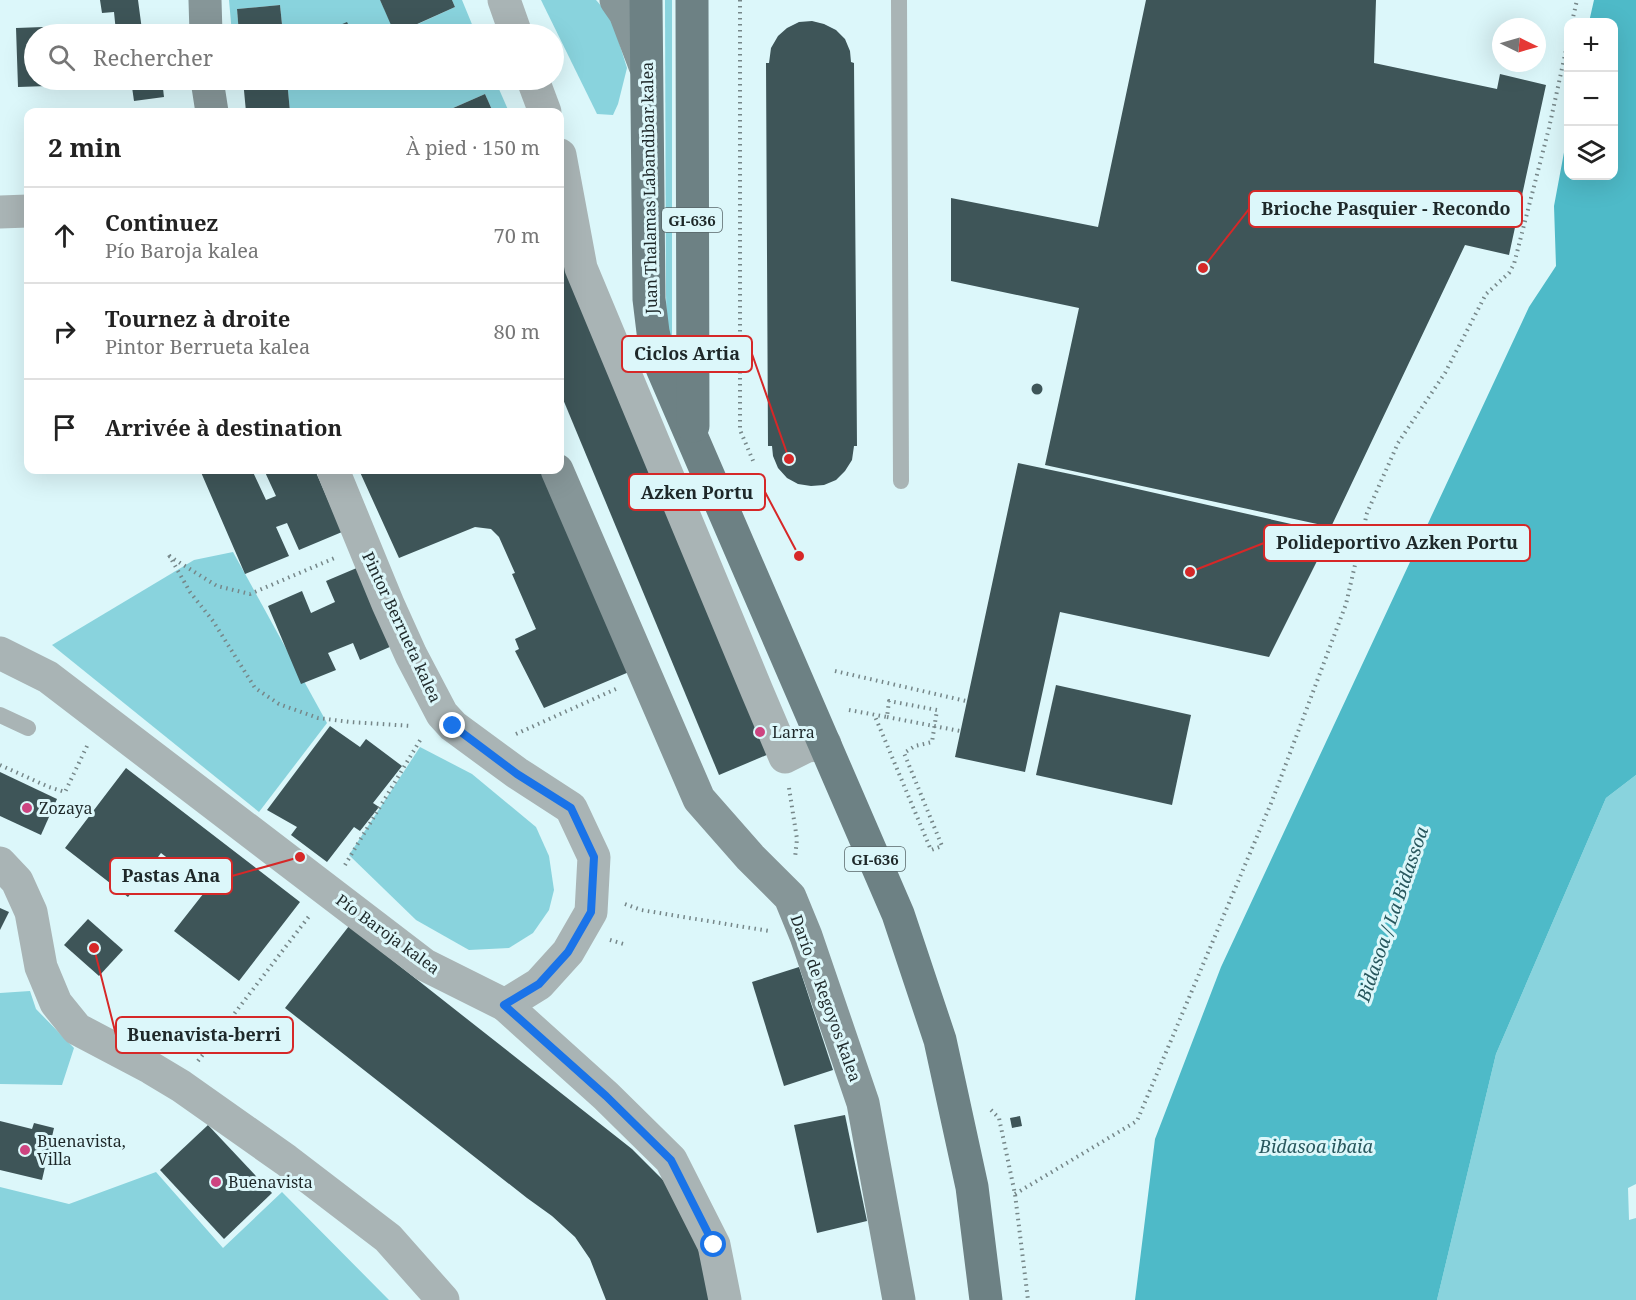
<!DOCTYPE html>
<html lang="fr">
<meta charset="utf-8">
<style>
:root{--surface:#fff;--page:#f2f2f2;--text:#222;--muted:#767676;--line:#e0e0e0}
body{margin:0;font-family:"Noto Serif",serif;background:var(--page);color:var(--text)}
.controls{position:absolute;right:18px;top:18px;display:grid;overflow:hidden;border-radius:12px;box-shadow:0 6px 24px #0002}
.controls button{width:54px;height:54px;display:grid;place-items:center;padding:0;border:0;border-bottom:2px solid var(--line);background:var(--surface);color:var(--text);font:30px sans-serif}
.compass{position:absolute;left:1492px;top:18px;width:54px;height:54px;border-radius:50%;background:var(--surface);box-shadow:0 6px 24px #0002;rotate:95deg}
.stop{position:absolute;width:18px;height:18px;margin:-14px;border:4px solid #1a73e8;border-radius:50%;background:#fff}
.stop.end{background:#1a73e8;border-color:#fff;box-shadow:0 2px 6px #0008}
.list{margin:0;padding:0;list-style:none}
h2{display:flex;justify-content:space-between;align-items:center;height:78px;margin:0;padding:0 24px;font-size:26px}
h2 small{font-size:20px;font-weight:400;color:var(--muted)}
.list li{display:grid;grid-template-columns:39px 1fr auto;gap:18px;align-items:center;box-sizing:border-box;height:96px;padding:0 24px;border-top:2px solid var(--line)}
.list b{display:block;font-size:22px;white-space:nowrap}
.list p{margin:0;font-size:20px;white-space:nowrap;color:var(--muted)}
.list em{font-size:20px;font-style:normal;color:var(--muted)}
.icon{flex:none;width:33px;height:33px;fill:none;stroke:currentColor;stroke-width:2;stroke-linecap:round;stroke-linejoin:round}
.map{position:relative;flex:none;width:1636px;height:1300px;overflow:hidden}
.search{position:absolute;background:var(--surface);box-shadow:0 6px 24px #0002;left:24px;top:24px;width:540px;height:66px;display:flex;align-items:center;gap:15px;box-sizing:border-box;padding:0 21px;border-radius:33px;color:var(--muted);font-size:22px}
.panel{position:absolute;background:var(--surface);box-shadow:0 6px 24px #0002;left:24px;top:108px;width:540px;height:366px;border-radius:12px}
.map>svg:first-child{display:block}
.green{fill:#89d3dd}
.water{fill:#4ebac8}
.building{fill:#3e5558}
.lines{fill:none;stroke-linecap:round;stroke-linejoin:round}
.path{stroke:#768789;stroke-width:4;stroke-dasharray:1.5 4.5;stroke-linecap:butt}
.lane{stroke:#a9b4b5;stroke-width:16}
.street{stroke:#a9b4b5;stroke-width:33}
.secondary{stroke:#869698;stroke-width:33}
.primary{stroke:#6d8184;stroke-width:33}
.route{stroke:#1a73e8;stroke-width:8}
.poi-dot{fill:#cd4480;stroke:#dcf7fa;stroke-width:2}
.labels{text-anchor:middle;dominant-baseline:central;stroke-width:6;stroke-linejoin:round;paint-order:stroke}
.shield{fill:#dcf7fa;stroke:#576668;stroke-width:1.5}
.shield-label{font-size:15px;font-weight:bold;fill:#1e2829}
.street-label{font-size:16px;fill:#1e2829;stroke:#dcf7fa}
.poi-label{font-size:16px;fill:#1e2829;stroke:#dcf7fa;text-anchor:start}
.water-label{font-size:18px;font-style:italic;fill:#28575d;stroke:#dcf7fa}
.leader{fill:none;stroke:#d62828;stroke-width:2}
.callout-dot{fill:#d62828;stroke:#dcf7fa;stroke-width:2}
.callout{fill:#dcf7fa;stroke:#d62828;stroke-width:2}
.callout-label{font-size:18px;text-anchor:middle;font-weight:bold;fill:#1e2829}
</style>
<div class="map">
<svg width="1636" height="1300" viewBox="0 0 1636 1300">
<rect width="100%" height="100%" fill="#dcf7fa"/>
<g class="green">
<polygon points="229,0 380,0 396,34 455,7 452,0 462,0 476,34 469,34 464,25 441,34 283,34 280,5 237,9 239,34 232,34"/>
<polygon points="541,0 596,0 611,17 627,68 618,104 613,115 597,114"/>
<polygon points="665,0 672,0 672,349 667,331 666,294"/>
<polygon points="287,80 417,80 422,90 446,80 495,80 509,112 493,112 485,94 444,112 290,112"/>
<polygon points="233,552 327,723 259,812 52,645 194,560"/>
<polygon points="420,747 472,774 536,827 549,856 554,890 549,910 533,933 509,948 469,950 416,920 349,855"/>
<polygon points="1636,775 1636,1184 1628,1188 1629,1220 1636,1218 1636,1300 1437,1300 1496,1054 1606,798"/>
<polygon points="30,991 36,1009 74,1048 62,1085 0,1084 0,993"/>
<polygon points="156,1172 223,1248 282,1192 389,1300 0,1300 0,1187 69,1204"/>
</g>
<polygon class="water" points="1594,0 1636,0 1636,775 1606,798 1496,1054 1437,1300 1135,1300 1155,1139 1221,967 1529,307 1556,266 1554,206 1568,131 1568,176 1614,176 1614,22 1589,22"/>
<g class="building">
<polygon points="100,0 138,0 142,30 116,32 114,12 102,13"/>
<polygon points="380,0 452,0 455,7 395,34"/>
<polygon points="1146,0 1376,0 1374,63 1497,89 1500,74 1546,85 1509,255 1465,245 1331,527 1045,465 1079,308 951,281 951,198 1098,227"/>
<polygon points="280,5 283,34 239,34 237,9"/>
<polygon points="812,21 824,24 836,30 845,39 850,51 851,62 854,63 857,446 854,446 852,460 845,471 836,480 824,485 811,486 798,484 787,478 778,468 773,456 772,446 768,446 766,63 769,63 771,48 778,36 787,28 799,22"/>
<polygon points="347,22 353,34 328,34 326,31"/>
<polygon points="464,25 469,34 441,34"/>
<polygon points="71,26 72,34 34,34 34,80 48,80 48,86 18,87 16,28"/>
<polygon points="131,80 162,80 164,97 134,101"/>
<polygon points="243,80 287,80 290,112 246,112"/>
<polygon points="417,80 446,80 422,90"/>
<polygon points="485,94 493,112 444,112"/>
<polygon points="560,251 769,754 719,775 560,392"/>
<circle cx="1037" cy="389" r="5.5"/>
<polygon points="1018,463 1089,478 1331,533 1269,657 1060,612 1025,772 955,757"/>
<polygon points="200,470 252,470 266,500 276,496 264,470 315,470 342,532 299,550 287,523 276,527 289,556 245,574"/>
<polygon points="359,470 434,470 436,473 444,470 542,470 629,672 544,708 515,651 519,649 515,639 536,629 512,574 515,573 499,537 491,529 475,527 399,558"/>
<polygon points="359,567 392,646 360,660 353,643 328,653 336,670 301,684 268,606 302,591 311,613 335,602 326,581"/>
<polygon points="1056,685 1191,715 1172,805 1036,775"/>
<polygon points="330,726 360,747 366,739 402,766 373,803 379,807 360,831 354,827 327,862 291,835 297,827 267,810"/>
<polygon points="126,768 300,902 239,981 174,931 207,889 161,853 128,897 65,848"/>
<polygon points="0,772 57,799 41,835 0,816"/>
<polygon points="0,908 9,912 0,930"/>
<polygon points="88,919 123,950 99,976 64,945"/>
<polygon points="349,926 632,1149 664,1181 695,1238 713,1300 606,1300 590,1259 575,1237 552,1216 527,1198 285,1008"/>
<polygon points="799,967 833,1070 784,1086 752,982"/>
<polygon points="845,1115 867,1221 817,1233 794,1125"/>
<polygon points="1020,1116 1022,1126 1012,1128 1010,1118"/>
<polygon points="0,1121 32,1129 34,1123 54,1128 42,1180 0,1170"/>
<polygon points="208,1125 272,1193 224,1239 160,1170"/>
</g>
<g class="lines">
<g class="path">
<polyline points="740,0 740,430 754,463"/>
<polyline points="1572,22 1577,0"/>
<polyline points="169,555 190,592 213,621 255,688 279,704 318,718 350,722 412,726"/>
<polyline points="169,556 217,586 250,594 337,557"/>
<polyline points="835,671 966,701"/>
<polyline points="849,710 887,717 889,701 937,710 932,742 915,746 904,753 942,846 931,850 874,714"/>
<polyline points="887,717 960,731"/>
<polyline points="516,734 618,688"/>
<polyline points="0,765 49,787 65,792 87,746"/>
<polyline points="789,788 797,839 795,858"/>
<polyline points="345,865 422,737"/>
<polyline points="625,904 641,910 769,931"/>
<polyline points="610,940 627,945"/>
<polyline points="198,1061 310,915"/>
<polyline points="991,1110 999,1118 1015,1194 1028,1300"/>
<polyline points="1015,1194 1137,1121 1272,801 1346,604 1367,513 1398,443 1445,373 1486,294 1509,273 1514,264 1549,128 1568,41"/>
</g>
<g class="lane">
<polyline points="899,0 901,481"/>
<polyline points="0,715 28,728"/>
</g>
<g class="street">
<polyline points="504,0 516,34"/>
<polyline points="533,80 545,112"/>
<polyline points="560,155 581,268 757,691 785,757 807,746 825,744"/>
<polyline points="0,212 28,211"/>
<polyline points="333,470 388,604 411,655 442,714 453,726 517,773 571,808 594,857 591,912 568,952 539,984 505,1005"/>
<polyline points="0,653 48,677 425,965 505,1005 606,1096 671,1160 714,1245 725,1300"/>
<polyline points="0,863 17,881 31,912 41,967 56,1003 77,1029 151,1068 181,1086 286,1160 388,1238 443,1300"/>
</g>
<g class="secondary">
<polyline points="205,0 206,34"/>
<polyline points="616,0 625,13 645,66"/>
<polyline points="207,80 212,112"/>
<polyline points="557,470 699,799 750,857 790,897 806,936 863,1103 899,1300"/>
</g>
<g class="primary">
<polyline points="646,0 649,299 653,332 662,368 898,914 940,1040 972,1187 986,1300"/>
<polyline points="692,0 693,426"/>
</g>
</g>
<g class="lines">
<polyline class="route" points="453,726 517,774 571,808 594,857 591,912 568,952 539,984 504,1005 606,1096 671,1160 714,1245"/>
</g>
<g class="poi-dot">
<circle cx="760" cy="732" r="6"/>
<circle cx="27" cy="808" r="6"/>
<circle cx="25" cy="1150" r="6"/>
<circle cx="216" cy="1182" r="6"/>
</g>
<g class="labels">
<g class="shield">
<rect x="662" y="208" width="60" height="24" rx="4.5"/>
<rect x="845" y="847" width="60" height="24" rx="4.5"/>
</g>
<g class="shield-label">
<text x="692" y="220">GI-636</text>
<text x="875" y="859">GI-636</text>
</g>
<g class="street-label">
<text transform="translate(649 188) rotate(-91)">Juan Thalamas Labandibar kalea</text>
<text transform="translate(402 627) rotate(65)">Pintor Berrueta kalea</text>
<text transform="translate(388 934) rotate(36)">Pío Baroja kalea</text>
<text transform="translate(826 998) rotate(70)">Darío de Regoyos kalea</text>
</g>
<g class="poi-label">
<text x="772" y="732">Larra</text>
<text x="39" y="808">Zozaya</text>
<text x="37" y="1141">Buenavista,<tspan x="37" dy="18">Villa</tspan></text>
<text x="228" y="1182">Buenavista</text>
</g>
<g class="water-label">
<text transform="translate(1392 914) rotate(-71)">Bidasoa / La Bidassoa</text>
<text x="1316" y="1146">Bidasoa ibaia</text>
</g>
</g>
<path class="leader" d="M1203 268L1249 209M789 459L752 354M799 556L765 492M1190 572L1264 543M300 857L232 876M94 948L116 1035"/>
<g class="callout-dot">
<circle cx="1203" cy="268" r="6"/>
<circle cx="789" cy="459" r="6"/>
<circle cx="799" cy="556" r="6"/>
<circle cx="1190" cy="572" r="6"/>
<circle cx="300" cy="857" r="6"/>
<circle cx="94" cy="948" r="6"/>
</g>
<g class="callout">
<rect x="1249" y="191" width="273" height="36" rx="6"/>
<rect x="622" y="336" width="130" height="36" rx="6"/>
<rect x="629" y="474" width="136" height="36" rx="6"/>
<rect x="1264" y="525" width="266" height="36" rx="6"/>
<rect x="110" y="858" width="122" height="36" rx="6"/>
<rect x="116" y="1017" width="177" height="36" rx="6"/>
</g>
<g class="callout-label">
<text x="1386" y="215">Brioche Pasquier - Recondo</text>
<text x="687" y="360">Ciclos Artia</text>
<text x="697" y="499">Azken Portu</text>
<text x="1397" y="549">Polideportivo Azken Portu</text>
<text x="171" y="882">Pastas Ana</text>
<text x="204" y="1041">Buenavista-berri</text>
</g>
</svg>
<div class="controls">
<button>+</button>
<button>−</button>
<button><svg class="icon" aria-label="layers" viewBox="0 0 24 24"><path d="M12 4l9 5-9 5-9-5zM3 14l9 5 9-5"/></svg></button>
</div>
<svg class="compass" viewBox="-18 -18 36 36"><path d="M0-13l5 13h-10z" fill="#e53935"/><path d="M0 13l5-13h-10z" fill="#767676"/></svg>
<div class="stop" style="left:714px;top:1245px"></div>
<div class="stop end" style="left:453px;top:726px"></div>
<div class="search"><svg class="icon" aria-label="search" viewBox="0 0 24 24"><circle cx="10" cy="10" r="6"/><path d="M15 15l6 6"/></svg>Rechercher</div>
<section class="panel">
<h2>2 min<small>À pied · 150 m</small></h2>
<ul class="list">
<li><svg class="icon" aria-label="ahead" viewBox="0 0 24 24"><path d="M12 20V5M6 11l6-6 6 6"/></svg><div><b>Continuez</b><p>Pío Baroja kalea</p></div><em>70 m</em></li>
<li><svg class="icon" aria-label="right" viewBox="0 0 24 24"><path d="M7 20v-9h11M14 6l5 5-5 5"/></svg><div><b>Tournez à droite</b><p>Pintor Berrueta kalea</p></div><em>80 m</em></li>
<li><svg class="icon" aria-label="arrive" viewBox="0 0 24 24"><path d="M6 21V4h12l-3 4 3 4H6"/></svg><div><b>Arrivée à destination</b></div></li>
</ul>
</section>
</div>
